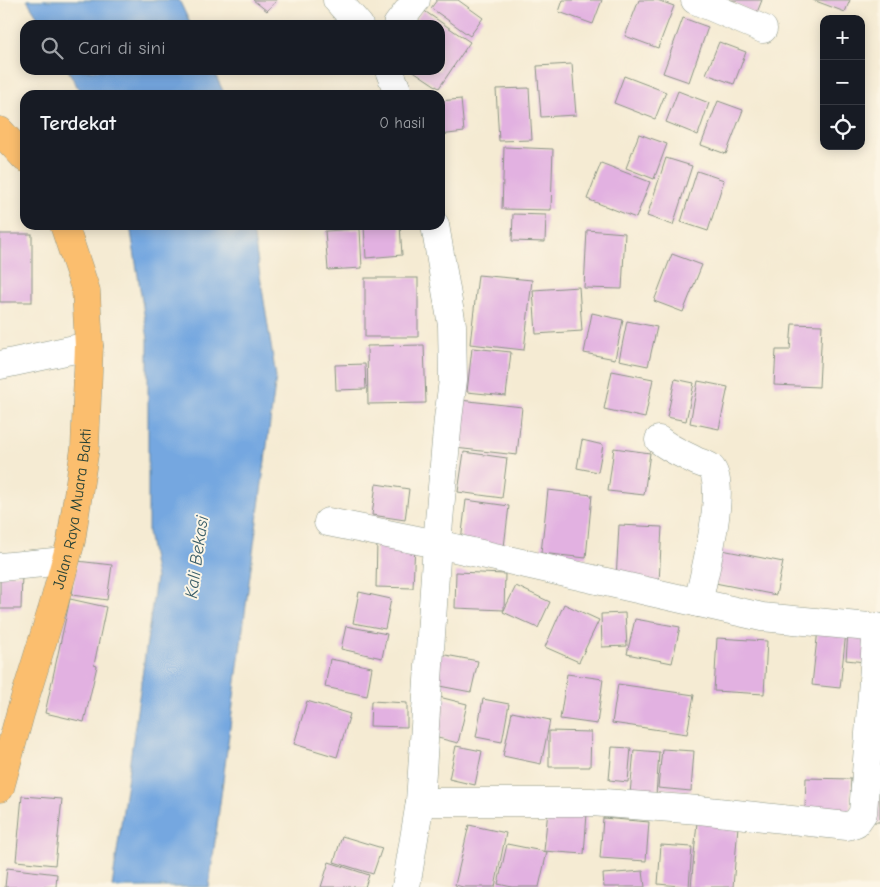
<!DOCTYPE html>
<html lang="id">
<meta charset="utf-8">
<style>
:root{--surface:#171b24;--page:#20242c;--text:#f1f3f6;--muted:#9ea1a6;--line:#363941}
body{margin:0;font-family:"Comic Neue",sans-serif;background:var(--page);color:var(--text)}
.controls{position:absolute;right:15px;top:15px;display:grid;overflow:hidden;border-radius:10px;box-shadow:0 2px 12px #0003}
.controls button{width:45px;height:45px;display:grid;place-items:center;padding:0;border:0;border-bottom:1px solid var(--line);background:var(--surface);color:var(--text);font:25px sans-serif}
.list{margin:0;padding:0;list-style:none}
h2{display:flex;justify-content:space-between;align-items:center;height:65px;margin:0;padding:0 20px;font-size:21px}
h2 small{font-size:16px;font-weight:400;color:var(--muted)}
.icon{flex:none;width:28px;height:28px;fill:none;stroke:currentColor;stroke-width:2;stroke-linecap:round;stroke-linejoin:round}
.map{position:relative;flex:none;width:880px;height:887px;overflow:hidden}
.search{position:absolute;background:var(--surface);box-shadow:0 2px 12px #0003;left:20px;top:20px;width:425px;height:55px;display:flex;align-items:center;gap:12px;box-sizing:border-box;padding:0 18px;border-radius:15px;color:var(--muted);font-size:19px}
.panel{position:absolute;background:var(--surface);box-shadow:0 2px 12px #0003;left:20px;top:90px;width:425px;height:140px;border-radius:15px}
.map>svg:first-child{display:block}
.water{fill:#75a7e0;stroke:#4a728a}
.building{fill:#e2b1e1}
.lines{fill:none;stroke-linecap:round;stroke-linejoin:round}
.minor-casing{stroke:#8a9484;stroke-width:29}
.major-casing{stroke:#8a9484;stroke-width:29}
.minor{stroke:#fff;stroke-width:28}
.major{stroke:#fbbe6e;stroke-width:28}
.labels{text-anchor:middle;dominant-baseline:central;stroke-width:4;stroke-linejoin:round;paint-order:stroke}
.street-label{font-size:16px;fill:#1f3d34;stroke:#fcf5e5}
.water-label{font-size:18px;font-style:italic;fill:#395d68;stroke:#fcf5e5}
</style>
<div class="map">
<svg width="880" height="887" viewBox="0 0 880 887">
<rect width="100%" height="100%" fill="#fcf5e5"/>
<filter id="ink" filterUnits="userSpaceOnUse"><feTurbulence type="fractalNoise" baseFrequency=".02" numOctaves="2"/><feDisplacementMap in="SourceGraphic" scale="10" xChannelSelector="R" yChannelSelector="G"/><feConvolveMatrix kernelMatrix="1 2 1 2 8 2 1 2 1" color-interpolation-filters="sRGB"/></filter>
<filter id="wash" filterUnits="userSpaceOnUse"><feTurbulence type="fractalNoise" baseFrequency=".0096" numOctaves="4" result="noise"/><feDisplacementMap in="SourceGraphic" scale="20" xChannelSelector="R" yChannelSelector="G"/><feGaussianBlur stdDeviation="1.12" result="paint"/><feColorMatrix in="noise" values="0 0 0 0 0 0 0 0 0 0 0 0 0 0 0 0 0 1.4 0 .05"/><feComposite in="paint" operator="in"/></filter>
<g filter="url(#wash)">
<rect width="100%" height="100%" fill="#f5ebd3"/>
<g class="water">
<polygon points="27,0 179,0 191,25 43,25"/>
<polygon points="68,70 213,70 225,95 82,95"/>
<polygon points="130,225 252,225 276,377 209,887 112,887 156,578 148,532 148,339"/>
</g>
<g id="blocks">
<g class="building">
<polygon points="253,0 277,0 267,11"/>
<polygon points="437,0 458,0 483,18 470,36 431,8"/>
<polygon points="563,0 602,0 593,24 559,12"/>
<polygon points="639,0 657,0 674,6 658,48 625,36"/>
<polygon points="730,0 762,0 756,15"/>
<polygon points="813,0 850,0 845,12"/>
<polygon points="423,10 470,42 439,88 412,70 440,70 440,25 413,25"/>
<polygon points="683,18 708,27 689,82 663,73"/>
<polygon points="719,42 746,52 734,84 706,74"/>
<polygon points="572,64 576,115 541,117 537,66"/>
<polygon points="624,76 666,92 655,119 614,103"/>
<polygon points="529,88 532,140 499,141 496,89"/>
<polygon points="678,91 709,103 698,135 666,122"/>
<polygon points="461,99 464,132 440,135 440,101"/>
<polygon points="718,101 743,110 726,154 701,145"/>
<polygon points="639,134 667,144 654,179 626,168"/>
<polygon points="504,147 553,149 551,210 502,209"/>
<polygon points="666,158 692,166 673,225 647,216"/>
<polygon points="601,163 650,182 636,218 587,199"/>
<polygon points="697,171 724,180 708,231 681,222"/>
<polygon points="513,214 546,215 545,242 512,241"/>
<polygon points="377,225 400,225 402,255 366,258 364,226"/>
<polygon points="360,229 362,268 328,270 325,231"/>
<polygon points="587,230 625,233 622,289 584,288"/>
<rect x="0" y="234" width="32" height="68"/>
<polygon points="672,254 702,265 683,312 654,301"/>
<polygon points="478,275 532,280 524,350 470,344"/>
<rect x="365" y="278" width="53" height="59"/>
<polygon points="579,287 582,331 536,334 533,290"/>
<polygon points="592,313 623,320 615,359 584,353"/>
<polygon points="627,321 657,327 648,366 619,360"/>
<polygon points="792,324 822,325 819,387 774,385 776,350 790,350"/>
<polygon points="424,345 426,403 368,404 367,346"/>
<polygon points="472,348 511,352 506,396 467,392"/>
<polygon points="365,364 366,389 336,390 335,365"/>
<polygon points="612,371 653,379 645,418 604,409"/>
<polygon points="675,379 694,383 686,421 667,417"/>
<polygon points="698,381 728,387 719,429 690,423"/>
<polygon points="460,400 522,407 517,455 455,448"/>
<polygon points="582,440 603,445 598,472 577,468"/>
<polygon points="614,448 650,453 644,495 608,491"/>
<polygon points="464,452 507,458 502,498 458,492"/>
<polygon points="376,484 409,489 405,520 372,515"/>
<polygon points="548,490 592,495 586,558 541,553"/>
<polygon points="466,500 509,506 504,547 461,541"/>
<polygon points="619,525 662,527 659,583 616,580"/>
<polygon points="377,541 415,543 413,588 376,587"/>
<polygon points="717,549 783,562 776,595 710,582"/>
<polygon points="77,561 112,565 107,600 72,595"/>
<polygon points="456,572 505,574 504,610 455,608"/>
<polygon points="0,574 22,574 21,609 0,609"/>
<polygon points="516,586 550,602 538,628 503,612"/>
<polygon points="359,592 391,599 385,629 353,623"/>
<polygon points="70,599 106,607 94,665 97,666 84,722 45,713"/>
<polygon points="564,604 599,620 579,662 545,647"/>
<polygon points="625,613 627,646 602,647 601,614"/>
<polygon points="635,619 680,627 672,663 627,654"/>
<polygon points="346,626 387,634 382,658 341,649"/>
<polygon points="818,629 846,632 840,688 812,685"/>
<polygon points="848,631 867,632 865,662 846,660"/>
<polygon points="717,638 767,641 764,694 714,691"/>
<polygon points="440,654 478,661 471,692 434,685"/>
<polygon points="330,659 372,667 367,696 325,687"/>
<polygon points="567,674 603,679 597,724 560,719"/>
<polygon points="618,684 694,695 687,734 612,723"/>
<polygon points="439,697 467,704 458,743 430,736"/>
<polygon points="483,699 509,704 502,742 476,737"/>
<polygon points="307,701 350,714 337,757 294,744"/>
<polygon points="371,701 407,703 407,727 370,726"/>
<polygon points="512,712 550,720 541,764 503,756"/>
<polygon points="549,731 591,732 590,767 549,767"/>
<polygon points="456,746 482,751 475,785 449,779"/>
<polygon points="612,747 631,748 628,782 609,780"/>
<polygon points="662,749 694,751 691,791 658,788"/>
<polygon points="634,750 659,752 656,796 630,794"/>
<polygon points="806,778 851,779 850,812 805,810"/>
<polygon points="869,789 880,789 880,822 868,822"/>
<polygon points="22,796 62,799 55,865 16,861"/>
<polygon points="548,810 587,814 584,854 544,851"/>
<polygon points="603,818 649,822 646,861 600,858"/>
<polygon points="697,822 738,826 733,887 691,887"/>
<polygon points="469,825 506,833 495,887 463,887 455,885"/>
<polygon points="342,836 382,848 373,874 334,862"/>
<polygon points="507,844 547,852 539,887 512,887 498,884"/>
<polygon points="661,845 692,847 689,887 658,884"/>
<polygon points="329,862 369,875 365,887 321,887"/>
<polygon points="7,868 57,874 56,887 5,887"/>
<polygon points="643,871 645,887 604,887 603,874"/>
</g>
</g>
</g>
<g filter="url(#ink)">
<use href="#blocks" fill-opacity="0" stroke="#8a9484" stroke-width="1"/>
<g class="lines">
<defs>
<g id="minor">
<polyline points="337,0 359,25"/>
<polyline points="695,0 763,29"/>
<polyline points="397,25 416,0"/>
<polyline points="389,70 399,95"/>
<polyline points="0,365 89,346"/>
<path d="M659,440C671,450 683,454 696,461C700,463 706,464 710,467C729,483 703,578 698,603"/>
<polyline points="328,522 437,544 762,617 880,628"/>
<polyline points="0,567 65,561"/>
<polyline points="420,802 591,802 699,810 847,826 856,823 863,813 877,627"/>
<polyline points="406,887 420,802 437,544 448,419 453,380 452,325 435,225"/>
</g>
<g id="major">
<polyline points="0,131 25,158"/>
<path id="s1" d="M0,788L20,714L53,607L71,541L85,448L89,346L86,291L64,225"/>
</g>
</defs>
<use href="#minor" class="minor-casing"/>
<use href="#major" class="major-casing"/>
<use href="#minor" class="minor"/>
<use href="#major" class="major"/>
</g>
</g>
<g class="labels">
<g class="street-label">
<text stroke="none"><textPath href="#s1" startOffset="289">Jalan Raya Muara Bakti</textPath></text>
</g>
<g class="water-label">
<text transform="translate(197 557) rotate(-82)">Kali Bekasi</text>
</g>
</g>
</svg>
<div class="controls">
<button>+</button>
<button>−</button>
<button><svg class="icon" aria-label="locate" viewBox="0 0 24 24"><circle cx="12" cy="12" r="6"/><path d="M12 2v4M12 18v4M2 12h4M18 12h4"/></svg></button>
</div>
<div class="search"><svg class="icon" aria-label="search" viewBox="0 0 24 24"><circle cx="10" cy="10" r="6"/><path d="M15 15l6 6"/></svg>Cari di sini</div>
<section class="panel">
<h2>Terdekat<small>0 hasil</small></h2>
<ul class="list">
</ul>
</section>
</div>
